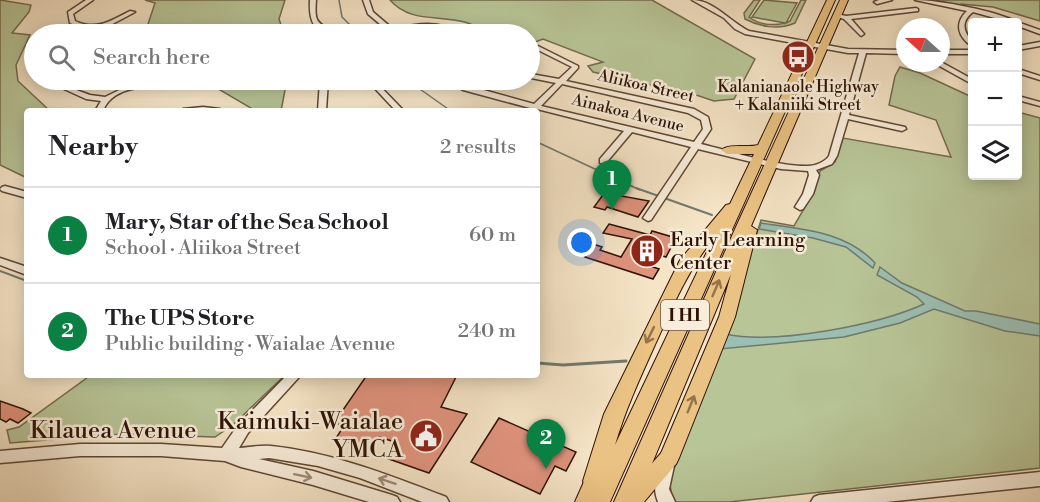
<!DOCTYPE html>
<meta charset="utf-8">
<style>
:root{--surface:#fff;--page:#f6f6f6;--text:#202124;--muted:#757577;--line:#e0e0e0;--accent:#0b8043}
body{margin:0;font-family:"Libre Bodoni",serif;background:var(--page);color:var(--text)}
.controls{position:absolute;right:18px;top:18px;display:grid;overflow:hidden;border-radius:6px;box-shadow:0 3px 15px #0003}
.controls button{width:54px;height:54px;display:grid;place-items:center;padding:0;border:0;border-bottom:2px solid var(--line);background:var(--surface);color:var(--text);font:30px sans-serif}
.compass{position:absolute;left:896px;top:18px;width:54px;height:54px;border-radius:50%;background:var(--surface);box-shadow:0 3px 15px #0003;rotate:291deg}
.you{position:absolute;left:582px;top:243px;width:21px;height:21px;margin:-15px;border:4px solid #fff;border-radius:50%;background:#1a73e8;box-shadow:0 0 0 9px #1a73e833}
.badge{display:grid;place-items:center;width:39px;height:39px;border-radius:50%;background:var(--accent);color:#fff;font-size:20px;font-weight:700}
.pin{position:absolute;translate:-50% -50px;filter:drop-shadow(0 2px 3px #0008)}
.pin::after{content:'';position:absolute;top:32px;width:21px;height:18px;background:inherit;clip-path:polygon(0 0,100% 0,50% 100%)}
.list{margin:0;padding:0;list-style:none}
h2{display:flex;justify-content:space-between;align-items:center;height:78px;margin:0;padding:0 24px;font-size:26px}
h2 small{font-size:20px;font-weight:400;color:var(--muted)}
.list li{display:grid;grid-template-columns:39px 1fr auto;gap:18px;align-items:center;box-sizing:border-box;height:96px;padding:0 24px;border-top:2px solid var(--line)}
.list b{display:block;font-size:22px;white-space:nowrap}
.list p{margin:0;font-size:20px;white-space:nowrap;color:var(--muted)}
.list em{font-size:20px;font-style:normal;color:var(--muted)}
.icon{flex:none;width:33px;height:33px;fill:none;stroke:currentColor;stroke-width:2;stroke-linecap:round;stroke-linejoin:round}
.map{position:relative;flex:none;width:1040px;height:502px;overflow:hidden}
.search{position:absolute;background:var(--surface);box-shadow:0 3px 15px #0003;left:24px;top:24px;width:516px;height:66px;display:flex;align-items:center;gap:15px;box-sizing:border-box;padding:0 21px;border-radius:33px;color:var(--muted);font-size:22px}
.panel{position:absolute;background:var(--surface);box-shadow:0 3px 15px #0003;left:24px;top:108px;width:516px;height:270px;border-radius:6px}
.map>svg:first-child{display:block}
.green{fill:#b8c597;stroke:#726b4e;stroke-width:1.5}
.water{fill:#9cbfb3;stroke:#70796d;stroke-width:1.5}
.lines{fill:none;stroke-linecap:round;stroke-linejoin:round}
.stream-far2{stroke:#70796d;stroke-width:1.5}
.stream-far1{stroke:#70796d;stroke-width:2}
.stream{stroke:#70796d;stroke-width:3}
.building{fill:#e0937d;stroke:#2d1104;stroke-width:1.5}
.minor-casing{stroke:#5f4634;stroke-width:3}
.major-casing{stroke:#2d1104;stroke-width:2}
.highway-casing{stroke:#2d1104;stroke-width:2}
.minor{fill:#f8edda;fill-rule:evenodd}
.major{fill:#eac283;fill-rule:evenodd}
.highway{fill:#eac283;fill-rule:evenodd}
.oneway{stroke:#95724a}
.oneway2{stroke:#9d8a7a}
.labels{text-anchor:middle;dominant-baseline:central;stroke-width:5;stroke-linejoin:round;paint-order:stroke}
.far-street-label{font-size:16px;fill:#2d1104;stroke:#f8edda}
.far-poi-label{font-size:16px;fill:#2d1104;stroke:#f8edda}
.shield{fill:#f8edda;stroke:#6a5344;stroke-width:1.5}
.shield-label{font-size:18px;font-weight:bold;fill:#2d1104}
.poi-label{font-size:20px;fill:#2d1104;stroke:#f8edda;text-anchor:start}
.near-poi-label{font-size:24px;fill:#2d1104;stroke:#f8edda;text-anchor:end}
.near-street-label{font-size:24px;fill:#2d1104;stroke:#f8edda}
</style>
<div class="map">
<svg width="1040" height="502" viewBox="0 0 1040 502">
<rect width="100%" height="100%" fill="#f5e4c6"/>
<filter id="stains"><feTurbulence type="fractalNoise" baseFrequency=".00333" numOctaves="4"/><feColorMatrix values="0 0 0 0 .2 0 0 0 0 .09 0 0 0 0 .02 0 0 0 .5 -.17"/></filter>
<radialGradient id="worn" r=".72"><stop offset=".6" stop-color="#630" stop-opacity="0"/><stop offset="1" stop-color="#630" stop-opacity=".3"/></radialGradient>
<g class="green">
<polygon points="0,0 31,5 29,12 12,33 30,35 16,65 18,81 50,111 27,111 27,178 0,165"/>
<polygon points="145,0 285,0 279,19 284,34 156,34 148,24 155,3"/>
<path d="M390,0H652L755,59L734,99L714,101L693,94L593,72L588,66L603,62L543,39L530,44V34C517,34 499,38 488,34C480,32 475,25 468,23C440,14 411,24 390,0Z"/>
<path d="M754,0H760L749,17C759,25 773,26 785,23L752,17L764,0L797,3L786,23L790,21L801,0H806L795,23C779,30 760,27 745,19L744,13Z"/>
<polygon points="926,0 1040,0 1040,21 993,7 961,4 960,6"/>
<polygon points="900,67 920,73 972,97 972,176 1018,176 1018,112 1040,118 1040,468 729,502 676,502 672,498 669,477 744,275 761,220 794,226 812,195 820,171 835,162 843,138 951,157 936,120 889,105 895,76"/>
<polygon points="203,80 287,80 281,111 256,111"/>
<polygon points="91,375 285,375 233,425 215,437 123,434 10,443 7,430 19,427"/>
</g>
<g class="water">
<path d="M761,223C801,229 846,231 875,263L873,268L846,247L813,238L759,229Z"/>
<path d="M880,267L902,283L965,311H976L1040,324V336L1005,331L934,309L900,323L844,337L720,349L726,334C774,345 878,325 924,304L917,297L877,275Z"/>
</g>
<g class="lines">
<g class="stream-far2">
<polyline points="339,0 342,17 359,34"/>
<polyline points="407,80 451,111"/>
<polyline points="537,142 640,190"/>
</g>
<g class="stream-far1">
<polyline points="636,188 712,215"/>
<polyline points="0,271 27,281"/>
</g>
<polyline class="stream" points="537,363 563,365 626,361"/>
</g>
<g class="building">
<polygon points="608,188 618,191 616,195 649,201 638,217 607,207 605,210 594,207"/>
<polygon points="609,224 650,235 652,231 676,238 666,257 653,253 647,265 659,269 653,279 585,257 593,244 602,247 600,250 621,257 632,239 603,233"/>
<polygon points="367,375 457,375 441,407 467,414 429,473 386,458 395,442 379,437 371,449 336,438 344,426 334,423"/>
<polygon points="0,401 23,409 31,413 18,423 10,419 6,422 0,419"/>
<polygon points="499,418 576,452 566,471 555,466 540,494 471,462"/>
</g>
<g class="lines">
<defs>
<g id="minor">
<path d="M86,0H93L73,14L75,21C97,31 110,21 130,11L135,12L105,28L114,30L120,34L83,28L70,23L68,12Z"/>
<path d="M310,0H316C314,25 318,20 333,34C312,34 309,17 310,0Z"/>
<path d="M363,0H369L373,12L393,29C415,24 441,19 460,34C452,35 445,30 436,28C423,27 409,29 396,32L398,34H374L375,33L387,30L368,14Z"/>
<path d="M692,0C714,0 730,22 749,31L848,49L905,50V54L866,53L849,115L905,127L906,129L902,131L848,119L837,156L832,164L816,170L819,175L813,194L803,209L800,210L795,207L803,194L809,175L808,171L781,169L698,149L651,220L648,221L643,218L691,147L632,132L606,163H600V159L624,131L537,109L530,111V108L463,90L446,80H455L469,86L534,104L556,83L531,78V74L559,79L572,67L536,49V47L538,46L578,66V68L566,81L694,109L708,117L711,129L701,144C731,151 778,167 808,166C815,166 825,162 829,156L859,53H848L745,34L735,29L724,18ZM562,84L688,113L701,120L703,129L694,142L541,106Z"/>
<polygon points="879,0 892,0 877,4 874,2"/>
<path d="M915,0C939,0 997,11 1017,22H1009L973,12C961,21 963,31 972,41V46C958,37 954,23 967,11Z"/>
<polygon points="916,8 918,9 918,11 851,19 864,34 861,36 844,19 834,16 837,14 846,16"/>
<polygon points="1017,22 1020,23 1040,30 1040,34 1018,26"/>
<polygon points="1040,42 1040,46 1018,50 1018,46"/>
<rect x="941" y="50" width="31" height="4"/>
<polygon points="941,62 972,79 972,84 934,63"/>
<polygon points="1018,69 1040,76 1040,80 1018,73"/>
<path d="M140,80H148L146,82L175,80L179,82L175,84C152,86 112,85 103,111H95L101,101L86,99L64,89L68,87L90,95L105,97Z"/>
<polygon points="320,80 328,80 326,111 318,111"/>
<polygon points="367,80 374,80 404,111 396,111"/>
<polygon points="1018,96 1040,102 1040,106 1018,100"/>
<polygon points="203,107 220,109 224,111 179,111 183,109"/>
<polygon points="5,186 27,192 27,198 2,191 0,189 2,187"/>
<polygon points="0,258 27,267 27,275 0,265"/>
<path d="M287,375H301L248,433L239,448C249,447 261,445 271,446C330,452 386,474 441,495L446,497L449,502H422L360,478L318,466L269,458L259,459L313,471L392,495L397,497L400,502H369L313,485L241,467L225,461L161,456H80L0,463V451L80,444H161L222,448L238,425Z"/>
<path d="M667,460L672,461L674,466L669,489L675,502H658C652,488 656,475 662,461Z"/>
<polygon points="1040,472 1040,486 886,502 811,502 814,497 819,495"/>
</g>
<g id="major">
<polygon points="669,450 676,452 678,458 676,464 644,502 624,502 632,486 662,452"/>
<polygon points="594,472 601,475 604,481 595,502 575,502 587,475"/>
</g>
<g id="highway">
<path d="M827,0H835L610,502H588L593,490L586,488L583,481L604,414L680,260L726,205L730,204L754,154H727L721,150C730,143 746,148 758,145ZM713,239L615,445C625,411 639,380 654,347C671,310 687,271 713,239Z"/>
<polygon points="840,0 848,0 751,226 757,230 735,317 679,458 676,464 669,467 662,464 659,458 719,317 731,274 636,502 614,502 735,229"/>
</g>
</defs>
<use href="#minor" class="minor-casing"/>
<use href="#major" class="major-casing"/>
<use href="#highway" class="highway-casing"/>
<use href="#minor" class="minor"/>
<use href="#major" class="major"/>
<use href="#highway" class="highway"/>
</g>
<defs><path id="oneway-shaft" d="M-6 0H5M1.5-3L5.5 0L1.5 3" fill="none" stroke-width="1.6" stroke-linecap="round" stroke-linejoin="round" transform="scale(1.5)"/></defs>
<g class="oneway">
<use href="#oneway-shaft" transform="translate(716 288) rotate(-67)"/>
<use href="#oneway-shaft" transform="translate(650 335) rotate(116)"/>
<use href="#oneway-shaft" transform="translate(691 404) rotate(-68)"/>
</g>
<g class="oneway2">
<use href="#oneway-shaft" transform="translate(303 476) rotate(12)"/>
<use href="#oneway-shaft" transform="translate(387 481) rotate(-161)"/>
</g>
<defs>
<symbol id="bus-disc" viewBox="-11 -11 22 22"><circle r="9.5" fill="#8f2418" stroke="#f8edda"/><path d="M-5-6H5V4H4V6H2V4H-2V6H-4V4H-5ZM-3.5-4V0h7V-4ZM-3.5 1.2v1.5H-2V1.2ZM2 1.2v1.5H3.5V1.2Z" fill="#fff"/></symbol>
<symbol id="building-disc" viewBox="-11 -11 22 22"><circle r="9.5" fill="#8f2418" stroke="#f8edda"/><path d="M-4-6H4V6H1V3H-1V6H-4ZM-2.5-4.3h1.7v1.8h-1.7ZM.8-4.3h1.7v1.8H.8ZM-2.5-1h1.7V.8h-1.7ZM.8-1h1.7V.8H.8Z" fill="#fff"/></symbol>
<symbol id="civic-disc" viewBox="-11 -11 22 22"><circle r="9.5" fill="#8f2418" stroke="#f8edda"/><path d="M-.6-6.5H3V-4.5H.6V-3L4-1V1h2V6H-6V1h2V-1L-.6-3ZM-1.2 2.5V6h2.4V2.5Z" fill="#fff"/></symbol>
</defs>
<g fill-rule="evenodd">
<use href="#bus-disc" x="779" y="38" width="38" height="38"/>
<use href="#building-disc" x="628" y="232" width="38" height="38"/>
<use href="#civic-disc" x="407" y="417" width="38" height="38"/>
</g>
<g class="labels">
<g class="far-street-label">
<text transform="translate(646 86) rotate(13)">Aliikoa Street</text>
<text transform="translate(628 113) rotate(14)">Ainakoa Avenue</text>
</g>
<g class="far-poi-label">
<text x="798" y="87">Kalanianaole Highway<tspan x="798" dy="18">+ Kalaniiki Street</tspan></text>
</g>
<rect class="shield" x="661" y="300" width="48" height="30" rx="4.5"/>
<g class="shield-label">
<text x="685" y="315">I H1</text>
</g>
<g class="poi-label">
<text x="670" y="240">Early Learning<tspan x="670" dy="23">Center</tspan></text>
</g>
<g class="near-poi-label">
<text x="403" y="422">Kaimuki-Waialae<tspan x="403" dy="28">YMCA</tspan></text>
</g>
<g class="near-street-label">
<text x="113" y="431">Kilauea Avenue</text>
</g>
</g>
<rect width="100%" height="100%" filter="url(#stains)"/>
<rect width="100%" height="100%" fill="url(#worn)"/>
</svg>
<div class="controls">
<button>+</button>
<button>−</button>
<button><svg class="icon" aria-label="layers" viewBox="0 0 24 24"><path d="M12 4l9 5-9 5-9-5zM3 14l9 5 9-5"/></svg></button>
</div>
<svg class="compass" viewBox="-18 -18 36 36"><path d="M0-13l5 13h-10z" fill="#e53935"/><path d="M0 13l5-13h-10z" fill="#757577"/></svg>
<div class="you"></div>
<div class="pin badge" style="left:612px;top:210px">1</div>
<div class="pin badge" style="left:546px;top:469px">2</div>
<div class="search"><svg class="icon" aria-label="search" viewBox="0 0 24 24"><circle cx="10" cy="10" r="6"/><path d="M15 15l6 6"/></svg>Search here</div>
<section class="panel">
<h2>Nearby<small>2 results</small></h2>
<ul class="list">
<li><span class="badge">1</span><div><b>Mary, Star of the Sea School</b><p>School · Aliikoa Street</p></div><em>60 m</em></li>
<li><span class="badge">2</span><div><b>The UPS Store</b><p>Public building · Waialae Avenue</p></div><em>240 m</em></li>
</ul>
</section>
</div>
